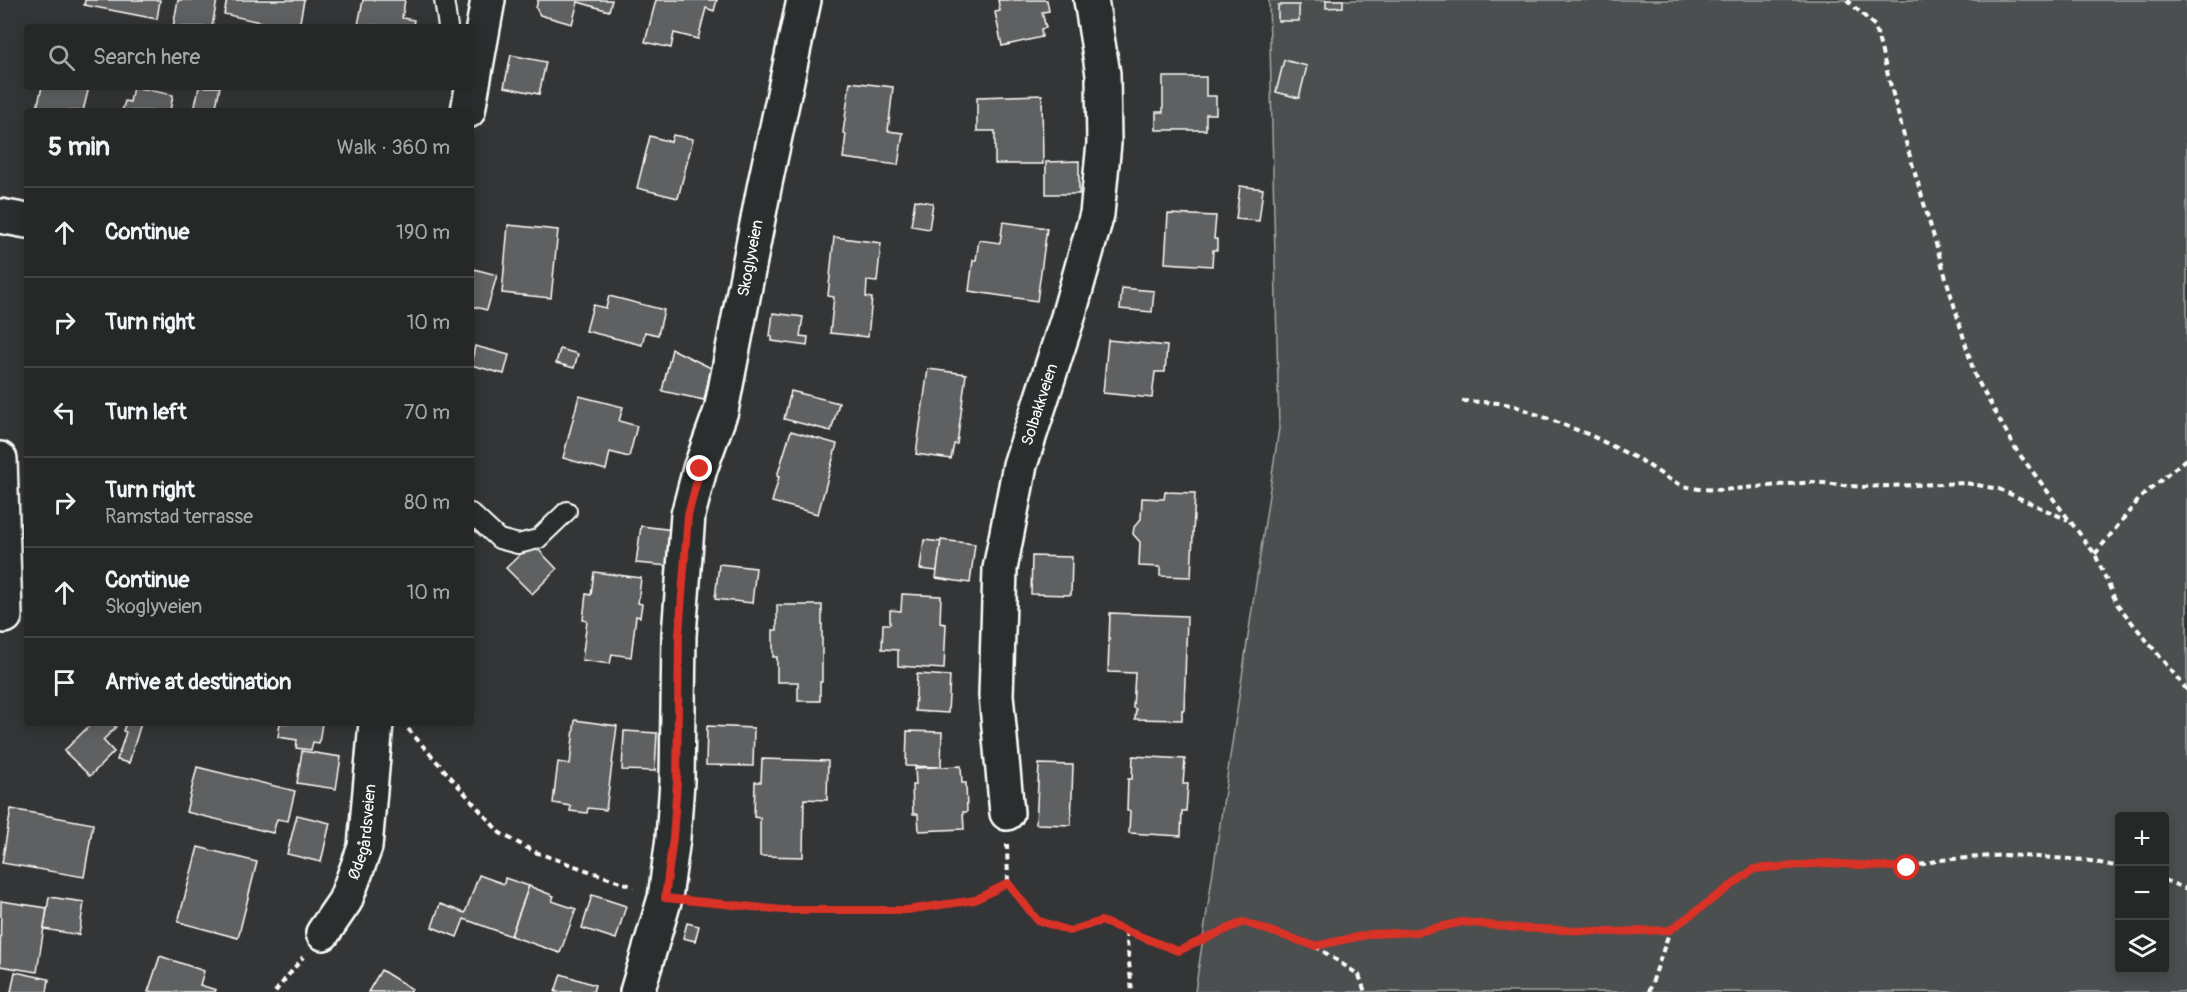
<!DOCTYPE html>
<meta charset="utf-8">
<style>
:root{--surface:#262828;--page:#2e3030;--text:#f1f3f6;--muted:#a4a6a8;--line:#424445}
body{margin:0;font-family:Pangolin,sans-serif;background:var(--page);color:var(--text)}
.controls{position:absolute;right:18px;bottom:18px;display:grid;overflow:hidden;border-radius:6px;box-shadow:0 3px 15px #0003}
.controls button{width:54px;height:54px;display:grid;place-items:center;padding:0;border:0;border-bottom:2px solid var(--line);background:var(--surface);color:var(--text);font:30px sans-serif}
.stop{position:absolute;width:18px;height:18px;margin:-14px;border:4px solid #d93025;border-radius:50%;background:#fff}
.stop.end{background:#d93025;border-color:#fff;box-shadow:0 2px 6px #0008}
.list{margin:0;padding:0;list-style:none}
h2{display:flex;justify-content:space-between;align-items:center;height:78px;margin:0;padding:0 24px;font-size:26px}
h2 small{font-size:20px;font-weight:400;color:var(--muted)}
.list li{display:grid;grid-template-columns:39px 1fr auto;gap:18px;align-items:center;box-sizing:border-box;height:90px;padding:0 24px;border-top:2px solid var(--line)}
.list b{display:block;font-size:22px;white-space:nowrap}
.list p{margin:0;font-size:20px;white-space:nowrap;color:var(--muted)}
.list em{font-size:20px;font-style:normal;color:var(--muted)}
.icon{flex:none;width:33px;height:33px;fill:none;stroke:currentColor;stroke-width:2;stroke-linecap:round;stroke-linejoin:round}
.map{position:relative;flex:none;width:2187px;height:992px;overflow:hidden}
.search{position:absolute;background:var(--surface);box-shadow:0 3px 15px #0003;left:24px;top:24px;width:450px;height:66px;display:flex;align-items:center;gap:15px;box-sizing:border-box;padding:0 21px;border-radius:6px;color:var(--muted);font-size:22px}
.panel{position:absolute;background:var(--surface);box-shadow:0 3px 15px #0003;left:24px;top:108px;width:450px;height:618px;border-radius:6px}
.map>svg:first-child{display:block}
.green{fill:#4c4f50;stroke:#a6a7a8;stroke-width:1.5;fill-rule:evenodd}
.building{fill:#5f6162;stroke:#fff;stroke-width:1.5}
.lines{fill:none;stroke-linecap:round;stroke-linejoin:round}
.service-casing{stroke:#fff;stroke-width:22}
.minor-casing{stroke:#fff;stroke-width:38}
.path{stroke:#fff;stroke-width:4;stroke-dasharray:6 4.5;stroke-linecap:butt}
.service{stroke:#2a2d2e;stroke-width:18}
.minor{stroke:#2a2d2e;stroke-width:33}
.route{stroke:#d93025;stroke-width:8}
.labels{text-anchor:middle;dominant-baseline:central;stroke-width:5;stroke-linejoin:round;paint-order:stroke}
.street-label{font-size:16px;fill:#fff;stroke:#2a2d2e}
</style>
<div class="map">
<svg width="2187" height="992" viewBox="0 0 2187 992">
<rect width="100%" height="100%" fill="#333536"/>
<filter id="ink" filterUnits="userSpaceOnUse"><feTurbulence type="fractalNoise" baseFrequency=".0167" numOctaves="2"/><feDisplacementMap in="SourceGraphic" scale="12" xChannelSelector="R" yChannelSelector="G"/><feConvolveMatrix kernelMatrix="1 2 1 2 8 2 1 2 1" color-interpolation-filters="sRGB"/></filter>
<g filter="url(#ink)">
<path class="green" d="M1269,0H2187V992H1195L1279,428ZM2120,816H2164V970H2120Z"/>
<g class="building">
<polygon points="85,0 160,0 157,19 84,5"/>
<polygon points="178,0 217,0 212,27 173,27"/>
<polygon points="227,0 304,0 299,27 259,27 260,22 224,14"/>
<polygon points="363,0 405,0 402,18 414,20 413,25 418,27 358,25"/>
<polygon points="538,0 612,0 609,11 578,2 572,24 540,15 536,8"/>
<polygon points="656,0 717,0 714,11 706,8 698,39 674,33 671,48 645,42"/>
<polygon points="998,0 1047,0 1049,11 1042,12 1046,28 1041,29 1042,37 1002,46 995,12 1000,11"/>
<polygon points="1326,0 1343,0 1343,7 1326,8"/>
<rect x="1278" y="5" width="21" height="16"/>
<polygon points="511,55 546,62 539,94 504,87"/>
<polygon points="1284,60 1307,66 1299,98 1276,92"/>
<polygon points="1163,77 1206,77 1206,96 1216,96 1216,114 1206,114 1206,130 1156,130 1156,112 1163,112"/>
<polygon points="850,82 893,87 888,131 903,133 898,165 843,158 846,134 843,133"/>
<polygon points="42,87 89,87 83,111 36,111"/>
<polygon points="133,87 173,95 170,111 122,111 125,101 130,102"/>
<polygon points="199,87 220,87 215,111 194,111"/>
<polygon points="1042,95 1043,164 995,164 995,131 977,131 977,97"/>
<polygon points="673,135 693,139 678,198 637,188 650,136 671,142"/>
<polygon points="1079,161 1079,194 1046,194 1046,162"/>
<polygon points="1240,186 1263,189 1259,221 1236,219"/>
<polygon points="915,200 933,203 929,229 911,226"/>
<polygon points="1168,214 1216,216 1214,239 1217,239 1217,250 1213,250 1212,266 1165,263"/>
<polygon points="1003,222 1047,228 1037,301 969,291 973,260 976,260 979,240 1000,243"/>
<polygon points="508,225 558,230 551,298 502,293"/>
<polygon points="834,237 881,243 877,282 867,281 866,297 872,298 868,337 830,333 834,297 828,296"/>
<polygon points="474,269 497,275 487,310 471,306 471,281"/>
<polygon points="1122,288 1154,291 1152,312 1120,309"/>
<polygon points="609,296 664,310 658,335 645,332 642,345 586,331 593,305 606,308"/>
<polygon points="773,313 803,317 800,336 808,337 807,346 772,341 772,336 770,336"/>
<polygon points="1108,340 1167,346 1165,372 1155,372 1152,398 1103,393"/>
<polygon points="475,346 509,355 504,374 471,365"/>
<polygon points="560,349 578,354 574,368 556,363"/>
<polygon points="672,349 711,368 704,400 662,391"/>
<polygon points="928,369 966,374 957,444 954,444 951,459 916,454"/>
<polygon points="791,391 839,403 831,431 784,419"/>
<polygon points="579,396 623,407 619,421 637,426 629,457 610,452 606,470 563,458"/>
<polygon points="791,431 837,444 818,514 772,502 779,477 777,476"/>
<polygon points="1165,492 1195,493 1191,577 1160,576 1160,567 1139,566 1140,542 1133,534 1134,527 1141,519 1142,498 1164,499"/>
<polygon points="641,526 674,530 669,566 636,563"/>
<polygon points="924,540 941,542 937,571 920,569"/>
<polygon points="941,540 975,544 970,583 936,578"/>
<polygon points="532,543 557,569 532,594 506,568"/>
<polygon points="1032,556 1072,557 1071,595 1031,594"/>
<polygon points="719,564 756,568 752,603 715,599"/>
<polygon points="594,572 641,578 638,603 642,604 640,617 636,616 631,657 612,654 610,664 582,660 587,621 583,620 586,594 591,595"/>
<polygon points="902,594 941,596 940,623 946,624 944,669 898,666 898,650 882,649 883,624 890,624 890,610 901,611"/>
<polygon points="777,605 822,605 822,682 820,682 820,701 798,701 798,682 777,682 777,657 773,657 773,630 777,630"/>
<polygon points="1110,613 1187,616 1184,710 1182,710 1182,720 1135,719 1136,709 1133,708 1135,673 1108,672"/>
<polygon points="917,674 950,676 948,713 915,711"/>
<polygon points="575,720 617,726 606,810 588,808 587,813 570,811 571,806 553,803 558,762 570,764"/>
<polygon points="92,723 112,723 116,727 103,740 114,752 90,776 64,751"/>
<polygon points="126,723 141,723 129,763 117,760 126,732 123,731"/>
<polygon points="280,723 322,723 319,743 313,742 311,750 296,748 297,740 278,737"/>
<polygon points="707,726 754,728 753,766 706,765"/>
<polygon points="624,731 657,733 655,771 622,770"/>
<polygon points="907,731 942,732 941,767 906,766"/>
<polygon points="302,751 341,757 336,789 297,783"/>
<polygon points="1133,756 1185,759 1183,784 1188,784 1186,811 1182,811 1181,836 1129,833 1130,811 1127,811 1128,779 1132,779"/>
<polygon points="762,759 828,761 827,800 804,799 803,857 760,856 760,818 754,817 755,782 761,782"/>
<polygon points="1039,764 1073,765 1071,825 1036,824"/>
<polygon points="961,766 962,783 966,783 967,812 963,812 964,829 919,831 918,814 913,814 912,785 916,785 915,768"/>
<polygon points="197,767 295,791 288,821 277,819 273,833 186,812"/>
<polygon points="11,809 93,824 84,877 2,863"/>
<polygon points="297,815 330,823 321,862 287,854"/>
<polygon points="198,847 257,862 238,938 178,922"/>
<polygon points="479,875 504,884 505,878 529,886 511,936 464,919 457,937 432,927 440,904 465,913"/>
<polygon points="529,886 554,896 552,901 576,909 560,953 511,936"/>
<polygon points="592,895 626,906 616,939 582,928"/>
<polygon points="49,897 84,902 79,935 44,929"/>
<polygon points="1,901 47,908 37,972 0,966"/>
<polygon points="687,923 699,926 695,941 683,938"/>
<polygon points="160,956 204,971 200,985 216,990 215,992 148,992"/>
<polygon points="381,970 412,989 410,992 368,992"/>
<polygon points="15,972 49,979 47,992 11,992"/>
<polygon points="561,974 595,985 593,992 555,992"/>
</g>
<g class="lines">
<defs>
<g id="service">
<polyline points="444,0 448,27"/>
<polyline points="471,513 499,539 518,544 538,539 567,511"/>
</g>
<g id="minor">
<polyline points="468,111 488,0"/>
<polyline points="0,216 27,221"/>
<polyline points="0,459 5,616"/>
<path id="s1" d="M1007,813L996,695L1000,569L1020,465L1068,317L1097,214L1104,143L1103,74L1091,0"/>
<path id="s2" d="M323,933L345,901L365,847L376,723"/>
<path id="s3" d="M637,992L665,898L673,838L677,782L679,635L688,515L700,469L721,411L764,188L804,0"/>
</g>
</defs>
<use href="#service" class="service-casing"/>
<use href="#minor" class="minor-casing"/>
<g class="path">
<polyline points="1847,0 1875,26 1904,136 1975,376 2017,451 2095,554 2117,604 2187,690"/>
<polyline points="1462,401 1500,403 1515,406 1590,435 1642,461 1667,478 1683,486 1699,489 1722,490 1813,482 1862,487 1966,483 1999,489 2068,520"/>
<polyline points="2095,554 2140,498 2187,458"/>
<polyline points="408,729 500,833 535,852 634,887"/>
<polyline points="1007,844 1008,883 1037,920 1069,931 1101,921 1178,951 1243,922 1315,946 1371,934 1418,932 1462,922 1517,928 1610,932 1670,930"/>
<polyline points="2164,880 2187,889"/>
<polyline points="696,901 782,910 907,910 975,900 1008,883"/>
<polyline points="1126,931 1132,992"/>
<polyline points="1315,946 1359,975 1365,992"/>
<polyline points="275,992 303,957"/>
<polyline points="1649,992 1670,930 1754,869 1826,863 1907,868 1940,860 2006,855 2085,860 2120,867"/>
</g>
<use href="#service" class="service"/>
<use href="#minor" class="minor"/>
</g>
</g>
<g class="lines" filter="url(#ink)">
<polyline class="route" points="700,469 688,515 679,635 677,782 673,838 665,898 782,910 907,910 975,900 1008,883 1037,920 1069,931 1101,921 1178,951 1243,922 1315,946 1371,934 1418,932 1462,922 1517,928 1610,932 1670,930 1754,869 1826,863 1907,868"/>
</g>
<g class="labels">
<g class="street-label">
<text stroke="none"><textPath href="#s3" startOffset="747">Skoglyveien</textPath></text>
<text stroke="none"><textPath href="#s1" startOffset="414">Solbakkveien</textPath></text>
<text stroke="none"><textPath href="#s2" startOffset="111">Ødegårdsveien</textPath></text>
</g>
</g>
</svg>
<div class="controls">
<button>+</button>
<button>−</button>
<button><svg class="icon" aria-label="layers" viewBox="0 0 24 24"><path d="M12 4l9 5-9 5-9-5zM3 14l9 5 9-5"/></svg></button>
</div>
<div class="stop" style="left:1907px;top:868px"></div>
<div class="stop end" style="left:700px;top:469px"></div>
<div class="search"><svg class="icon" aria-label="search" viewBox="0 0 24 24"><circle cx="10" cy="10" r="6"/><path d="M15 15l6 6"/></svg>Search here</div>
<section class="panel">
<h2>5 min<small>Walk · 360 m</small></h2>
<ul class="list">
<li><svg class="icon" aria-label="ahead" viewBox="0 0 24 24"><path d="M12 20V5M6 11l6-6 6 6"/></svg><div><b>Continue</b></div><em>190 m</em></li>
<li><svg class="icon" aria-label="right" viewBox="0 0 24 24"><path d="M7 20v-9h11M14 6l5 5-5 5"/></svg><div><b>Turn right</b></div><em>10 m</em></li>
<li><svg class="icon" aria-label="left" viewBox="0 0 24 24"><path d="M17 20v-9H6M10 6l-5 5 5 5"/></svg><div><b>Turn left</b></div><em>70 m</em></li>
<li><svg class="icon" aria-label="right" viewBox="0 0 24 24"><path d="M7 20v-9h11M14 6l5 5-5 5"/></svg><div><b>Turn right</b><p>Ramstad terrasse</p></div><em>80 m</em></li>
<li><svg class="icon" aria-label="ahead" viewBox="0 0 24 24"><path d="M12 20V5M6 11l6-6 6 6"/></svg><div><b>Continue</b><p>Skoglyveien</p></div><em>10 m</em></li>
<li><svg class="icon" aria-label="arrive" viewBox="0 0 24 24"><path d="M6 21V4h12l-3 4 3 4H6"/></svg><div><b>Arrive at destination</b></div></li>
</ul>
</section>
</div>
